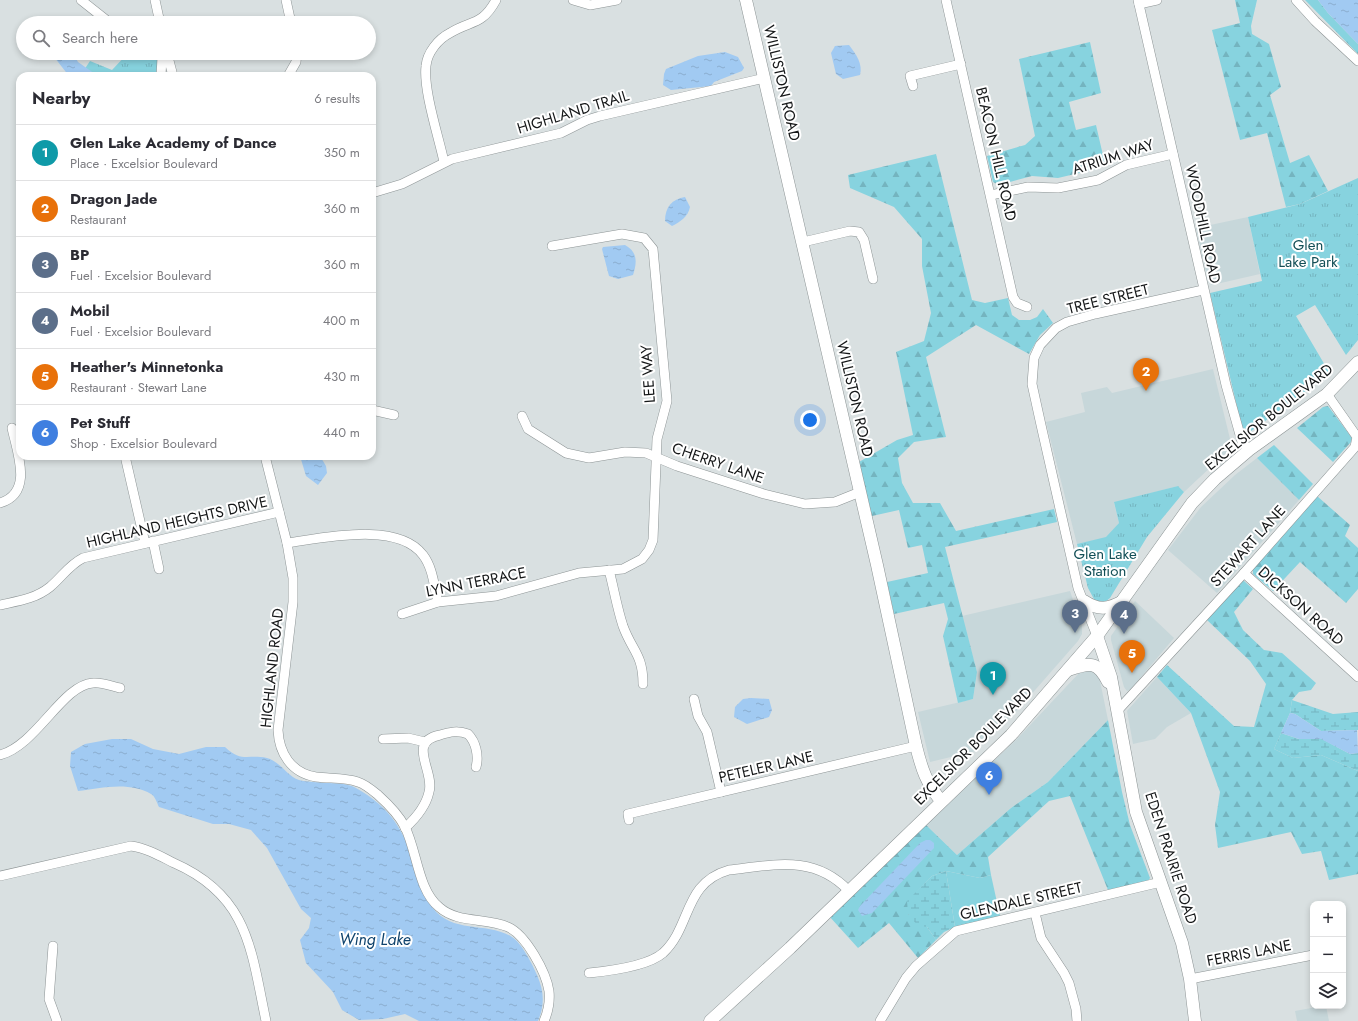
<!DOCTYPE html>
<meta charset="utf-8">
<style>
:root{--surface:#fff;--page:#f7f7f7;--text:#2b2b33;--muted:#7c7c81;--line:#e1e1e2;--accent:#db2777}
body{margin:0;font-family:Jost,sans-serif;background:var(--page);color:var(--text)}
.controls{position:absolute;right:12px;bottom:12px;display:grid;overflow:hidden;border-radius:8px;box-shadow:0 2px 6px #0003}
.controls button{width:36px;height:36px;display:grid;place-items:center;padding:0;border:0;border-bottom:1px solid var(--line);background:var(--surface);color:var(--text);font:20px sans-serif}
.you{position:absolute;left:810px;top:420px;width:14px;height:14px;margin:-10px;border:3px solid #fff;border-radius:50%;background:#1a73e8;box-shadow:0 0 0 6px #1a73e833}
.badge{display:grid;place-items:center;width:26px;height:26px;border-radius:50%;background:var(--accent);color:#fff;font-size:13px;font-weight:700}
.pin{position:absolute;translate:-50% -33px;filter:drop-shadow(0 1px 2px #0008)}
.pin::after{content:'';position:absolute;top:21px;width:14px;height:12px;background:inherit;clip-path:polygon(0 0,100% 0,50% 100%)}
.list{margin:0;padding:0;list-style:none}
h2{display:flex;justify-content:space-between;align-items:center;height:52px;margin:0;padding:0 16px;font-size:17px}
h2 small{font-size:13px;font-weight:400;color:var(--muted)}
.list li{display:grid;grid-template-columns:26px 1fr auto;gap:12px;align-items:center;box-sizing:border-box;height:56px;padding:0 16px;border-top:1px solid var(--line)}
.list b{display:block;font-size:15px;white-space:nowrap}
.list p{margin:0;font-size:13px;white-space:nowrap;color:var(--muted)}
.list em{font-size:13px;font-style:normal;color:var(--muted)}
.icon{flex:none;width:22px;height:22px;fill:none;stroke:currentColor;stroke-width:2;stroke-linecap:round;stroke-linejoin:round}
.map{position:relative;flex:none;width:1358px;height:1021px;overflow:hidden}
.search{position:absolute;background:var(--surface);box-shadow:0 2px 6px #0003;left:16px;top:16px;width:360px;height:44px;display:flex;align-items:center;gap:10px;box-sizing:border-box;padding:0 14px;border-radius:22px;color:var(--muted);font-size:15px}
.panel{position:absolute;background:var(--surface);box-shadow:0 2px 6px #0003;left:16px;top:72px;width:360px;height:388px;border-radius:12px}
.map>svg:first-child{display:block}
.built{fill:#c7d7da}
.grass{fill:#87d3df}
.forest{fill:url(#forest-firs)}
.wetland{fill:url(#wetland-marsh)}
.park{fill:url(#park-tufts)}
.water{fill:url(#water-ripples)}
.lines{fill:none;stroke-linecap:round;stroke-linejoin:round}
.minor-casing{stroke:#8d9495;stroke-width:10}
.major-casing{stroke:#8d9495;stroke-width:13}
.minor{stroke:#fff;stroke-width:9}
.major{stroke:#fff;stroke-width:12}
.labels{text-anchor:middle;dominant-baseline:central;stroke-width:4;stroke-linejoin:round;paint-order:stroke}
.street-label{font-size:15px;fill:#151718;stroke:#fff}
.park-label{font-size:15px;fill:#134f57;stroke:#fff}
.water-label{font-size:16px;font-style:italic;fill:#0f436d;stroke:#fff}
</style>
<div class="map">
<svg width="1358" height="1021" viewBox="0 0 1358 1021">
<defs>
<pattern id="forest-firs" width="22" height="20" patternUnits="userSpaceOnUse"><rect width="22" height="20" fill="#87d3df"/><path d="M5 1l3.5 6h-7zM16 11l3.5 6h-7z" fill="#74b4bf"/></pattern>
<pattern id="wetland-marsh" width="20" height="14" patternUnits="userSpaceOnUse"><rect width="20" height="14" fill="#87d3df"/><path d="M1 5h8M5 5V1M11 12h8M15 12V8" fill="none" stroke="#74b4bf"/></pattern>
<pattern id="park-tufts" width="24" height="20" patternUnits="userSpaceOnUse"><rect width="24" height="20" fill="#87d3df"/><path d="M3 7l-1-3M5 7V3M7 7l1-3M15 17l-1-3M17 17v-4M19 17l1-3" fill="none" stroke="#74b4bf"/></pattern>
<pattern id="water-ripples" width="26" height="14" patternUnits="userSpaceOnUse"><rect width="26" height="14" fill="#a1caf2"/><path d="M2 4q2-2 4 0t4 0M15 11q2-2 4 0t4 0" fill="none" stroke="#8aadcf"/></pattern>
</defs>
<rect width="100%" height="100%" fill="#d9e0e1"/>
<g class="built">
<polygon points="1248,217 1260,274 1212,285 1208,282 1196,228"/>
<polygon points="1213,369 1231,443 1229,450 1184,492 1178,486 1114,503 1119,523 1106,538 1077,544 1046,422 1085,412 1081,393 1107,387 1112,393"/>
<polygon points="1257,458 1299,500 1217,593 1168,550 1201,507 1235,475"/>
<polygon points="1070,591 1082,626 1082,634 1078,641 1022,705 976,751 930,762 918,712 973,699 977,672 962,616"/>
<polygon points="1135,601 1174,638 1130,690 1127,691 1124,687 1111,640 1111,636"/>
<polygon points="1088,669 1099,676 1108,720 1048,782 1011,808 957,855 926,825 1016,740 1081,671"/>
<polygon points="1157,677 1191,713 1167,727 1155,739 1133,744 1127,711"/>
<polygon points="1322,1006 1326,1006 1329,1021 1297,1021 1295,1011"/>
</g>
<polygon class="grass" points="946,871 980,878 991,875 1000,916 955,927"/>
<g class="forest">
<polygon points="1235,0 1257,0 1251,26 1252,34 1269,44 1281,87 1270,95 1290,163 1309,155 1328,191 1300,204 1286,207 1267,133 1240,140 1212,30 1240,23"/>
<polygon points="1305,0 1318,0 1328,13 1358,44 1358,54"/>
<polygon points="1090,42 1101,93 1069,102 1076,130 1096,125 1105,164 1096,169 1058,178 1032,176 999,185 993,182 987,156 1025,145 1035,136 1019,59"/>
<polygon points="936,154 972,300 985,303 1008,298 1012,315 1019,320 1030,320 1037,317 1043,309 1053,323 1040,335 1029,354 976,325 926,357 946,437 914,442 898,458 902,483 913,503 940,503 956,531 1054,509 1057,522 945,547 977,672 973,699 958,703 943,636 948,619 944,603 894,614 887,582 928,573 922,545 908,548 899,510 872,516 859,462 897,440 913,435 896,352 924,341 931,313 922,266 922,239 894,207 850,188 848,175"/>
<polygon points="1328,406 1352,438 1351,442 1333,462 1297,428 1323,407"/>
<polygon points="1274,445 1313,484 1299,500 1257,458"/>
<polygon points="1317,496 1350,525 1345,536 1358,548 1358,589 1346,603 1300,562 1273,591 1253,574 1253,569"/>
<polygon points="1241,581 1244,581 1253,589 1234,612 1243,630 1264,650 1282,653 1316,683 1311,690 1299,692 1292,700 1290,713 1274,749 1293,758 1321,755 1358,771 1358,874 1329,880 1321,851 1302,854 1291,832 1218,848 1215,825 1220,792 1191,713 1157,677 1167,665 1234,726 1254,727 1266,684 1250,661 1207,620"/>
<polygon points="1108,720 1122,792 1130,825 1150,878 1148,881 1108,890 1070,796 1049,801 988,857 991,875 980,878 946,871 932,876 908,901 908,914 927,927 936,940 918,958 889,923 858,948 829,916 926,825 957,855 1011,808 1048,782"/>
</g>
<g class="wetland">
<polygon points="1292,700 1333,714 1358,712 1358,730 1321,731 1295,714 1290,713"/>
<polygon points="1281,733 1299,739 1322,739 1350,754 1358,753 1358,771 1321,755 1293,758 1274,749"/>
<polygon points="946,871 955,927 944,932 936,940 927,927 918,926 908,914 907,901 932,876"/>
</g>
<g class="park">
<polygon points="128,53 135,53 163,62 166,76 80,76 90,61 112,70"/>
<polygon points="1358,178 1358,340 1346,355 1315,305 1296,316 1329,372 1297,398 1244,436 1210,293 1262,281 1248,217 1300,204"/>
<polygon points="1178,486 1184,492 1147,537 1110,598 1105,602 1095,601 1088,588 1077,544 1106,537 1119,523 1114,502"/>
</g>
<g class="water">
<polygon points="1318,0 1358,0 1358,44 1328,13"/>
<path d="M849,45C856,54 863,64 860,75L843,79L836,74L831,53L835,46Z"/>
<polygon points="725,52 738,57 744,68 742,71 714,82 711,86 671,90 663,85 664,74 666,69 698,56"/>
<polygon points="51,53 73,53 78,62 98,76 69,76"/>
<path d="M685,197L690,207C688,217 680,222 672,226L665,221C665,207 672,199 685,197Z"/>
<path d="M625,245C638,252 637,263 633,275L618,279L609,276L602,249L603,247Z"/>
<polygon points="300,456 320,456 326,466 327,473 318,485 306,476"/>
<polygon points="751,698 769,699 772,710 769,717 747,724 734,717 735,707 743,699"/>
<polygon points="1290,713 1295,714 1321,731 1357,730 1358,753 1350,754 1321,739 1299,739 1281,733"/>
<path d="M112,739H131L153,749L179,754L206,747H225C242,763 247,754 267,758C281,762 288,777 299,780C313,784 345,781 356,788C391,808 404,830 416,868C420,881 423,895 432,907C453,935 487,921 512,937C521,942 533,965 537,975C544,991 545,1004 538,1021H419L405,1014L383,1019L359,1020L342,1010L333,992L306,963L300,940L309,928L311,918L301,909L267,848L251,830L229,824H213L159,807C157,803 155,796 151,794C130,781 100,788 78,791L70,766L71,752L85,744Z"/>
<polygon points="926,840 930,840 934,843 934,848 872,913 862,916 858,910 860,906 920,843"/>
</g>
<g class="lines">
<defs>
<g id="minor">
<polyline points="81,0 110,23"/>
<polyline points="155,0 160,23"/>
<polyline points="286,0 291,23"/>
<polyline points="573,0 590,5 617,0"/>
<polyline points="946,0 1013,297 1017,303 1027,307"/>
<polyline points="1138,0 1226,385 1242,442 1249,450"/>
<polyline points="1296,0 1315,21 1358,61"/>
<polyline points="1139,4 1157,0"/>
<polyline points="151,53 168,58"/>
<polyline points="167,53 173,76"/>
<polyline points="161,76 162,57"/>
<polyline points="288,76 296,62 297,53"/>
<polyline points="913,86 910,76 961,64"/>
<path d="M444,162C439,138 423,90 426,66C427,53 438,39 450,33C471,20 482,26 496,0"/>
<polyline points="372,193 402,184 452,159 561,133 587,120 600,116 765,78"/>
<polyline points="991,195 1028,187 1058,188 1098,180 1126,165 1173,154"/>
<polyline points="803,242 850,231 859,232 864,240 873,279"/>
<polyline points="372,410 394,415"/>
<polyline points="522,416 528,429 566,453 589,458 625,452 646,453 677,466 764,494 805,504 835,502 860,492"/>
<polyline points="125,456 145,543"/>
<path d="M265,456L287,543L293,578V602L278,730C279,753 291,773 316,777C330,779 344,777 358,782C365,784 372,790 378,795C388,804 399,815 405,827C417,851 418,890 439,907C458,924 486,917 508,927C526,935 546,972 549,991C550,1001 548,1012 544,1021"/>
<path d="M0,503C34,493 17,452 12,428"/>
<polyline points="153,541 159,569"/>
<path d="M287,543C324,538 398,521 423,555C433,568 434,586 438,602"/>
<path d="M609,570C614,589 617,608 623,626C632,651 643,654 643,684"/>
<polyline points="1244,573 1358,677"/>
<path d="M0,605C18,601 35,599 50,587C62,577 69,565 83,558L279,512"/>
<polyline points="402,614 438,602 496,596 579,573 623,569 642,559 649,550 653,540 657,439 667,401 653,249 644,238 622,234 552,246"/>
<polyline points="1097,636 1078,588 1041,425 1032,384 1034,358 1040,345 1056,328 1067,322 1095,314 1203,290"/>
<polyline points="694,699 698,716 707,732 721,792"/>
<polyline points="1118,710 1244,573 1355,447 1357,437 1327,394"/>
<polyline points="383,739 408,738 425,742"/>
<path d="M0,755C37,745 62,685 93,683C101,682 111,686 120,688"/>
<polyline points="629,820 628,814 916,746"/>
<path d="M405,828C416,818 426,806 429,792C435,771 406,742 440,735C450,732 458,730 468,734C476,742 479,756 476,767"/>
<path d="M0,876L131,846C146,848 160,856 174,863C249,896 251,950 266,1021"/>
<polyline points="1035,913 1041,938 1064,973 1069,983 1076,1009 1077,1021"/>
<polyline points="53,946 49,999 57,1021"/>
<path d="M589,973C609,971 648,966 663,953C692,926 683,883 729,870C774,865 814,854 849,891"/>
<polyline points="1190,979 1313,955"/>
<polyline points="880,1021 906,978 916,966 956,931 1161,882"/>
</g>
<g id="major">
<path d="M746,0L877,565L916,746C922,770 926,782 941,801"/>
<path d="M1084,601C1099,611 1108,609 1123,601"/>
<polyline points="1097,636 1111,677 1136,812 1182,943 1190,979 1195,1021"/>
<path d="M1068,670C1089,663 1097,660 1108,682"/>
<polyline points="710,1021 790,948 1011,735 1097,636 1192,503 1215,479 1249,450 1327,394 1358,362"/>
</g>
</defs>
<use href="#minor" class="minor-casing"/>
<use href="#major" class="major-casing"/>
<use href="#minor" class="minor"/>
<use href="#major" class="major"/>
</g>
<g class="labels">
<g class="street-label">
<text transform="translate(782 83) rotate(77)">WILLISTON ROAD</text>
<text transform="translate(573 112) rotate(-17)">HIGHLAND TRAIL</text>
<text transform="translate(996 154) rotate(77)">BEACON HILL ROAD</text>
<text transform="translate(1113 157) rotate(-18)">ATRIUM WAY</text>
<text transform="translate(1203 224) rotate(78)">WOODHILL ROAD</text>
<text transform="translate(1108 299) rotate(-14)">TREE STREET</text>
<text transform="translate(648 374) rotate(-94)">LEE WAY</text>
<text transform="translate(855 399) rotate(77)">WILLISTON ROAD</text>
<text transform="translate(1269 417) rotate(-39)">EXCELSIOR BOULEVARD</text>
<text transform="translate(718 463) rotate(19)">CHERRY LANE</text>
<text transform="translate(177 522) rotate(-13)">HIGHLAND HEIGHTS DRIVE</text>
<text transform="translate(1248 546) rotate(-48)">STEWART LANE</text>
<text transform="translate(476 582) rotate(-11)">LYNN TERRACE</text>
<text transform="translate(1301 606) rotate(42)">DICKSON ROAD</text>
<text transform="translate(272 668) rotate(-84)">HIGHLAND ROAD</text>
<text transform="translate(973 746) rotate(-45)">EXCELSIOR BOULEVARD</text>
<text transform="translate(766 767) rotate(-13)">PETELER LANE</text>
<text transform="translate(1171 858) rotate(72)">EDEN PRAIRIE ROAD</text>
<text transform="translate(1021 901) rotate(-13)">GLENDALE STREET</text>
<text transform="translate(1249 953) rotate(-11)">FERRIS LANE</text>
</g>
<g class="park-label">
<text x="1308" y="245">Glen<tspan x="1308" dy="17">Lake Park</tspan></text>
<text x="1105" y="554">Glen Lake<tspan x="1105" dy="17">Station</tspan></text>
</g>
<g class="water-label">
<text x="375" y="939">Wing Lake</text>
</g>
</g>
</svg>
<div class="controls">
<button>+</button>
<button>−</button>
<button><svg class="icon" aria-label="layers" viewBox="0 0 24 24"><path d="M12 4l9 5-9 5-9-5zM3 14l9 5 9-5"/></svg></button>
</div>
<div class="you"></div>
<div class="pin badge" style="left:993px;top:695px;background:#0f9aa8">1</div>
<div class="pin badge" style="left:1146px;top:391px;background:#e8710a">2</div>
<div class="pin badge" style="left:1075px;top:633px;background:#5c6f8a">3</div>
<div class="pin badge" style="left:1124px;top:634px;background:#5c6f8a">4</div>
<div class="pin badge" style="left:1132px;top:673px;background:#e8710a">5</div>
<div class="pin badge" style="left:989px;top:795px;background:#3f7fe0">6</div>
<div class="search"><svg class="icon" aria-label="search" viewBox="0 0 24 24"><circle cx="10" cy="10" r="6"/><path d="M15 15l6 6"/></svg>Search here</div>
<section class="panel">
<h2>Nearby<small>6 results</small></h2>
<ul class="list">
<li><span class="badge" style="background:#0f9aa8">1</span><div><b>Glen Lake Academy of Dance</b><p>Place · Excelsior Boulevard</p></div><em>350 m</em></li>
<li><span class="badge" style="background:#e8710a">2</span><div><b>Dragon Jade</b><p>Restaurant</p></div><em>360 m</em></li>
<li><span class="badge" style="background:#5c6f8a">3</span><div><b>BP</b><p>Fuel · Excelsior Boulevard</p></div><em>360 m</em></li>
<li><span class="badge" style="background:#5c6f8a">4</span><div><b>Mobil</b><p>Fuel · Excelsior Boulevard</p></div><em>400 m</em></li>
<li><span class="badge" style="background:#e8710a">5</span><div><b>Heather's Minnetonka</b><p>Restaurant · Stewart Lane</p></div><em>430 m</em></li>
<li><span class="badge" style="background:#3f7fe0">6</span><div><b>Pet Stuff</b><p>Shop · Excelsior Boulevard</p></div><em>440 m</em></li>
</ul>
</section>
</div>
